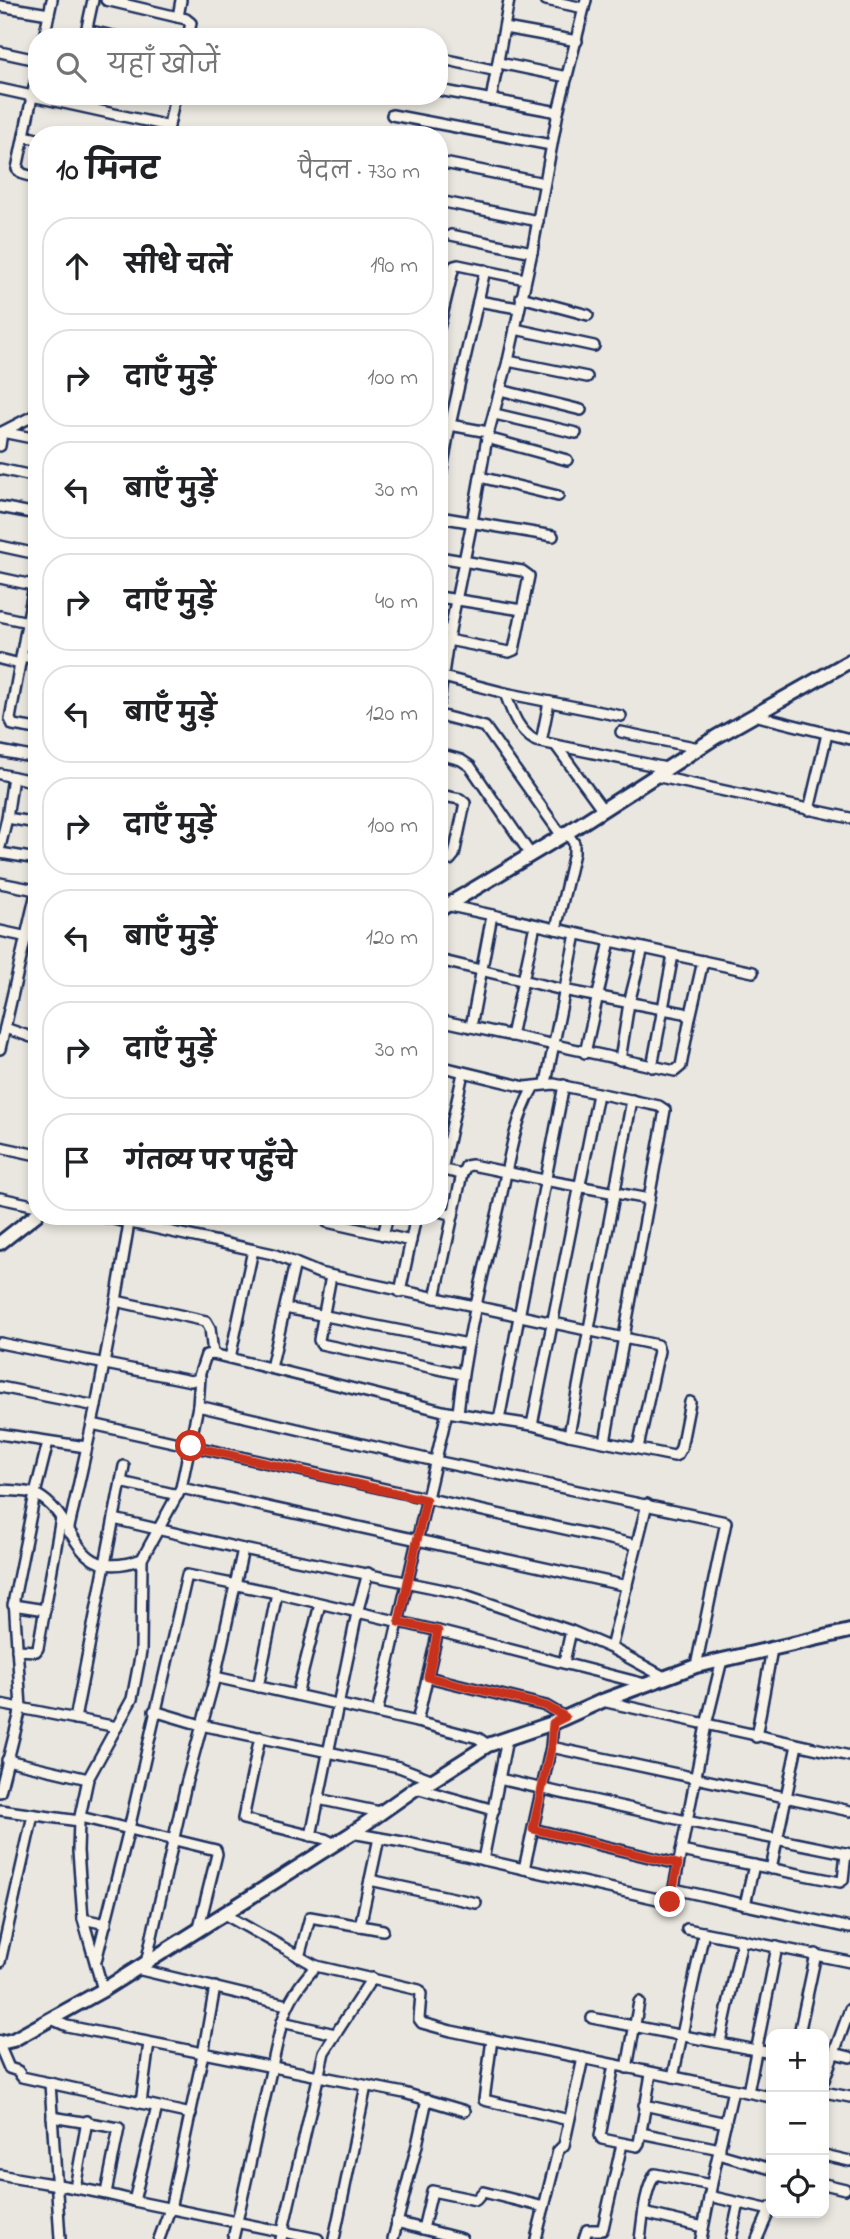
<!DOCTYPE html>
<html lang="hi">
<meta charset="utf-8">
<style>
:root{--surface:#fff;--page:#f6f6f6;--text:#202124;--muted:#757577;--line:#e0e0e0}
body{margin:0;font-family:"Indie Flower","Playpen Sans Deva",sans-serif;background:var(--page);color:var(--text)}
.controls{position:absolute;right:21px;bottom:21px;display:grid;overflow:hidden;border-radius:14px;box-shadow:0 4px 10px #0003}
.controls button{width:63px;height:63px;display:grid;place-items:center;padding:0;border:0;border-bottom:2px solid var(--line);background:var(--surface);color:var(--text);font:35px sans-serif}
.stop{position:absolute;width:21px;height:21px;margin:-16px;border:5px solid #c8321e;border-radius:50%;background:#fff}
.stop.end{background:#c8321e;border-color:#fff;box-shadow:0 2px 7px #0008}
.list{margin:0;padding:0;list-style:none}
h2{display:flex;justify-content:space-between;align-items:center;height:91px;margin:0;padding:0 28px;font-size:30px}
h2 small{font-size:23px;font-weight:400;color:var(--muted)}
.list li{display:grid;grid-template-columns:46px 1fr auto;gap:21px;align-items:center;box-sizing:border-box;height:98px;margin:0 14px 14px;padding:0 14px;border:2px solid var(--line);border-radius:28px}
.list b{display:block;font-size:26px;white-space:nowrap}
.list em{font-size:23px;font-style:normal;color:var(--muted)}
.icon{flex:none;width:38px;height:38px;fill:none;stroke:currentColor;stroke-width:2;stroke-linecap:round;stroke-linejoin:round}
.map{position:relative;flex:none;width:850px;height:2239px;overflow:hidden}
.search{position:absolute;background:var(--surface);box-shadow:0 4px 10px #0003;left:28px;top:28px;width:420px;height:77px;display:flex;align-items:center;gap:18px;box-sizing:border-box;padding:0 24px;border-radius:28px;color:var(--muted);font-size:26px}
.panel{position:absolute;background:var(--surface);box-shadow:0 4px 10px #0003;left:28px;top:126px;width:420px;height:1099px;border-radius:28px}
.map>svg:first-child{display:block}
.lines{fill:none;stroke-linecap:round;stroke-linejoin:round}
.street-casing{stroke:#1b2f5e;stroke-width:14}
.secondary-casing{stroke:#1b2f5e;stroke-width:18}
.street{stroke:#f7f3e8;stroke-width:9}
.secondary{stroke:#f7f3e8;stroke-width:12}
.route{stroke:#c8321e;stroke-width:9}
</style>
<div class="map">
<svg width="850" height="2239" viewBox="0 0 850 2239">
<rect width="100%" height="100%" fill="#eae7e0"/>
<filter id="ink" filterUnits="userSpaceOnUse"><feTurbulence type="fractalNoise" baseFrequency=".0143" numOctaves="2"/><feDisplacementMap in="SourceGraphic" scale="14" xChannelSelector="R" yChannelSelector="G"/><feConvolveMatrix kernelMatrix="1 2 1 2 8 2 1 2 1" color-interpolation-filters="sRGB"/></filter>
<g filter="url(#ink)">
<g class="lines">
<defs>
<g id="street">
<polyline points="106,0 186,19 191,23 188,37"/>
<polyline points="546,0 584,8"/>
<polyline points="0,6 49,14"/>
<polyline points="178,17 181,0"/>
<polyline points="505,28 577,41"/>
<polyline points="86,30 118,37"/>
<polyline points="44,37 52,0"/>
<polyline points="85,37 93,0"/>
<polyline points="0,52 37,60"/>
<polyline points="439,58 497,71"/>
<polyline points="499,63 567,77"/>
<polyline points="37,73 17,169 23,174 37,178"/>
<polyline points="0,89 169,126"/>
<polyline points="439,90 558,112"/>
<polyline points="491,100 509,0"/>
<polyline points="392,115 551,145"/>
<polyline points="167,135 175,96"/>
<polyline points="24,136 37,139"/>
<polyline points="439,162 544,183"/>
<polyline points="439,201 538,221"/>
<polyline points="451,235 532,252"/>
<polyline points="521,297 588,315"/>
<polyline points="478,301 518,308"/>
<polyline points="439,328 454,266 458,265 525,279"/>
<polyline points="515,329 594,346"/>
<polyline points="508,361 587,377"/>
<polyline points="500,390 581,410"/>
<polyline points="495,414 576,433"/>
<polyline points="439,423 488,432"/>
<polyline points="2,432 37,439"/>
<polyline points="487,438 567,460"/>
<polyline points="0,446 2,432 37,414"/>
<polyline points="0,469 37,477"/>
<polyline points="480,477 558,496"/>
<polyline points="439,486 450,425 485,270"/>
<polyline points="0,507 37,514"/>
<polyline points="439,517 553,536"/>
<polyline points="0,546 37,554"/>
<polyline points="439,557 522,571 529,576 514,650 509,652 448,640"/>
<polyline points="0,578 37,586"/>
<polyline points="34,585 10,719 13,725 37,729"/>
<polyline points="439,597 522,610"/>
<polyline points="0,616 28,622"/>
<polyline points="439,629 450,631"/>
<polyline points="22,656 37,659"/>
<polyline points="0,659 20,664"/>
<polyline points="443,677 505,693 621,716"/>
<path d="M505,693C512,712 517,730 536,741L666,768"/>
<polyline points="439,702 448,640 472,522 487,438 508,361 532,252 558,112 586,0"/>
<polyline points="439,715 485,727 562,836"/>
<polyline points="754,715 850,739"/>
<polyline points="621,732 699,748"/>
<polyline points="541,742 549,702"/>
<polyline points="557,747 603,810"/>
<polyline points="0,751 37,758"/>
<polyline points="439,754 461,760 470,766 531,855"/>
<polyline points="0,774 37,782"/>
<polyline points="655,776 850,818"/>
<polyline points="439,795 460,799 465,803 454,855 450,860 439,859"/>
<polyline points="809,810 827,734"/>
<polyline points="7,818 37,823"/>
<polyline points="0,847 7,818 13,777"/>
<polyline points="0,853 37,859"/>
<polyline points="0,883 31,889 36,893 0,1049"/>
<polyline points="446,905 753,972"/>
<polyline points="556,929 574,853 574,843 567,833"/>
<polyline points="0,931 37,939"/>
<polyline points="439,960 563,990 684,1013 690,1018 681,1066 675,1071 439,1020"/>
<polyline points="690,1018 703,961"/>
<polyline points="471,1027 492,915"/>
<polyline points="5,1028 31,1037"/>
<polyline points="511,1036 535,925"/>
<polyline points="585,1053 610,941"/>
<polyline points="620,1060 629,1003 643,948"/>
<polyline points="439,1066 525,1087 554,1084 659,1106 665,1110 605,1442"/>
<polyline points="652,1067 673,955"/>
<polyline points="546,1083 576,934"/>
<polyline points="0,1147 37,1155"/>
<polyline points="439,1169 462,1174"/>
<polyline points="442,1170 463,1073"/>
<polyline points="0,1198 37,1206"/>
<polyline points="439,1211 453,1215"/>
<polyline points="99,1216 273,1254 319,1273 657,1345 659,1351 638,1448"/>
<polyline points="327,1222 411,1241"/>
<polyline points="383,1235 388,1216"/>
<polyline points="331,1276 319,1340 321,1344 462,1374"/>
<polyline points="400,1292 416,1216"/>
<polyline points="435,1298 462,1174 466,1166 472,1165 544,1180 649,1199"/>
<polyline points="116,1301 129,1223"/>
<polyline points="285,1308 468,1344"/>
<polyline points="0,1343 191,1381 198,1379 206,1355 213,1354 447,1412 532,1425 569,1435 674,1456 677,1455 681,1448 690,1402"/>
<polyline points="230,1358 253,1250"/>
<polyline points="271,1368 295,1263"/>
<polyline points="0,1387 96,1406"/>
<polyline points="198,1406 200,1377"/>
<path d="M458,1413C465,1343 483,1275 499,1207C508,1167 513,1123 533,1088"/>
<polyline points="499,1420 564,1085"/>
<polyline points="92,1424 637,1545"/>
<polyline points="532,1425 598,1094"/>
<polyline points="0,1434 86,1447"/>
<polyline points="569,1435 632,1100"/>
<polyline points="121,1482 178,1495"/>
<polyline points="181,1488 627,1586"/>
<path d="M0,1490C12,1491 27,1490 37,1495C80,1518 70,1585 142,1559"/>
<polyline points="114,1519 243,1549 459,1593 571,1631 611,1648 666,1678"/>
<polyline points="68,1532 96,1406 116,1301 206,1321 210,1328 213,1354"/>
<polyline points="13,1605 45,1610"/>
<polyline points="611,1648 647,1504"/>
<polyline points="17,1650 36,1651 38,1648 61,1518"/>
<polyline points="564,1662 571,1631"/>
<polyline points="215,1677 417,1722 478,1738 488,1745"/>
<polyline points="428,1677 546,1706 565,1717"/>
<polyline points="258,1687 277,1593"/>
<polyline points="297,1695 320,1604"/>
<polyline points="602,1701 850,1756"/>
<polyline points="0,1704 117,1727"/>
<polyline points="154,1711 201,1725 399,1767 433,1780"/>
<polyline points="377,1713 447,1412"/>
<polyline points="75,1719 124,1466"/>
<polyline points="417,1722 438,1631"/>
<polyline points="260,1737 243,1819 325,1839 335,1844"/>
<polyline points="756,1737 772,1649"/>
<polyline points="551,1747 850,1811"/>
<polyline points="7,1760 88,1779"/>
<polyline points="499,1779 686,1821 850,1854"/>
<polyline points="416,1788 494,1810"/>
<polyline points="0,1792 21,1708 14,1599 35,1494 48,1442"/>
<polyline points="318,1799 380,1812"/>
<polyline points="0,1810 79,1821"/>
<polyline points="80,1817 216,1850 217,1854 198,1931"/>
<polyline points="533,1829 678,1864"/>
<polyline points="352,1833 408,1843 671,1902 706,1725 722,1660"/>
<polyline points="311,1836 357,1613 368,1573"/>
<polyline points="681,1851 840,1882 843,1880 846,1853"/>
<polyline points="483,1860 507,1739"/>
<polyline points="524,1869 551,1747 553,1723"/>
<polyline points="771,1869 797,1745"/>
<polyline points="370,1880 476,1903"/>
<polyline points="674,1889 850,1928"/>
<polyline points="745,1905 754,1865"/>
<polyline points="224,1914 316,1966 419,1990 421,1994 419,2019 422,2023 451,2031 771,2097"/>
<polyline points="83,1919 106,1924"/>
<polyline points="360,1926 379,1838"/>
<polyline points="687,1929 850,1962"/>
<polyline points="299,1957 310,1917 383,1930"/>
<polyline points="96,1961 129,1829 187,1575 277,1593 438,1631 645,1684"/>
<polyline points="0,1962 33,1815"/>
<polyline points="146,1963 186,1784 215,1677 243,1549"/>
<polyline points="137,1969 287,2005"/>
<polyline points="103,1990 83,1919 78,1851 79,1821 88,1779 132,1699 141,1652 142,1559 181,1488 198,1406 435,1461 726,1522 696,1666"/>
<polyline points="592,2018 771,2053"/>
<polyline points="51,2019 67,2026 404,2093 465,2111"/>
<polyline points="282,2022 335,2034"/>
<polyline points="799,2034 816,1954"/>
<polyline points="492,2039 484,2100 569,2120"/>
<polyline points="720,2042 742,1940"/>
<polyline points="0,2047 9,2068 18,2071 22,2077 191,2114"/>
<polyline points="834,2053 850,2057"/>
<polyline points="614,2065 600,2136 602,2139 637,2146 639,2143 651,2074"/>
<polyline points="627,2068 639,2002"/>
<polyline points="673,2077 704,1932"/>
<polyline points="824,2080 850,2009"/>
<polyline points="50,2083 60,2239"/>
<polyline points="748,2092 777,1947"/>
<polyline points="824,2092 850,2097"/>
<polyline points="141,2103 149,2043"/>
<polyline points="644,2105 726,2123"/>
<polyline points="52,2117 119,2128 106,2193"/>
<polyline points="641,2133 720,2149"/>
<polyline points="719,2154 771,2169"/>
<polyline points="824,2155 850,2161"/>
<path d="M0,2175C45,2184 90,2188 134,2201L318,2239"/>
<polyline points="824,2184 845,2189"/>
<polyline points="75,2188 87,2121"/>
<polyline points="709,2196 770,2210"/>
<polyline points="134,2201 157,2107"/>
<polyline points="644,2213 703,2227"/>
<polyline points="396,2222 462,2239"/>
<polyline points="423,2229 432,2191 476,2200 483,2192 544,2207"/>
<polyline points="159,2239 170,2209 203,2054 215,1987"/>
<path d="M233,2239L282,2022C289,1999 300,1984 316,1966"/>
<polyline points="281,2239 324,2052 372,1978"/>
<polyline points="334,2239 366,2086"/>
<polyline points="393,2239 417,2145 427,2099"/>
<polyline points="536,2239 558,2151 564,2145 583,2058"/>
<polyline points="584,2239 587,2230 602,2230 603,2228 622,2144"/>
<path d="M640,2239C643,2219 644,2192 655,2174L711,2185"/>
<polyline points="701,2239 715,2168 733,2090"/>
<polyline points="731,2239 739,2203"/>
<polyline points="757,2239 771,2207"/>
</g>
<g id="secondary">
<polyline points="439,910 562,836 716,737 850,661"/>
<polyline points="0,1243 37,1214"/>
<polyline points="0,2043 13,2040 103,1990 352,1833 416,1788 433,1780 488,1745 553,1723 602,1701 696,1666 850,1631"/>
</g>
</defs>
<use href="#street" class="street-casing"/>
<use href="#secondary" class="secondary-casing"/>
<use href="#street" class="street"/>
<use href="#secondary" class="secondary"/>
</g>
</g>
<g class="lines" filter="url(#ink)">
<polyline class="route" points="191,1446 426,1500 399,1622 438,1631 428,1677 546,1706 565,1717 553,1723 551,1747 533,1829 678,1864 670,1902"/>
</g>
</svg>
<div class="controls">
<button>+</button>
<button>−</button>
<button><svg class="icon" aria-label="locate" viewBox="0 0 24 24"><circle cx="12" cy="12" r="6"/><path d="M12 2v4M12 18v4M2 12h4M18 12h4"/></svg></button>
</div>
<div class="stop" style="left:191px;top:1446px"></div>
<div class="stop end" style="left:670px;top:1902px"></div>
<div class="search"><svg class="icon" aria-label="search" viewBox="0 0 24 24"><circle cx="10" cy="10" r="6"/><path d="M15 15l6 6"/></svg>यहाँ खोजें</div>
<section class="panel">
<h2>10 मिनट<small>पैदल · 730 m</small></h2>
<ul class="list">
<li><svg class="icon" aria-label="ahead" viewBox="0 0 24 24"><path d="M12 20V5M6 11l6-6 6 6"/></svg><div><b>सीधे चलें</b></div><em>190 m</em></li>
<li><svg class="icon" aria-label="right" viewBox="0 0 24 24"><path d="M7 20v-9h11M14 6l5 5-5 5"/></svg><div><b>दाएँ मुड़ें</b></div><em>100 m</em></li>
<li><svg class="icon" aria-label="left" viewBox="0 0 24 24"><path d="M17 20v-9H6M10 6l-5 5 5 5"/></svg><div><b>बाएँ मुड़ें</b></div><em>30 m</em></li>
<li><svg class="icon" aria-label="right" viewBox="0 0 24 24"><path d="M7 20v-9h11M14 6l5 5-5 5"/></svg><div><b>दाएँ मुड़ें</b></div><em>40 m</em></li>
<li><svg class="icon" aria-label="left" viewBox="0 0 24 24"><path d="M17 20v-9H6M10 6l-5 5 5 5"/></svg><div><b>बाएँ मुड़ें</b></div><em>120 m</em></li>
<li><svg class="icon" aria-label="right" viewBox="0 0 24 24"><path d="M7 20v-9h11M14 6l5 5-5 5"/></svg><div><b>दाएँ मुड़ें</b></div><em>100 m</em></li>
<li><svg class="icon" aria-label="left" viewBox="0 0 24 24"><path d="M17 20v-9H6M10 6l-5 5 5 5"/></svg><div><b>बाएँ मुड़ें</b></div><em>120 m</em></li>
<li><svg class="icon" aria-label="right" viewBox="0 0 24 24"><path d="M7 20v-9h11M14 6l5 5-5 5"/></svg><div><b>दाएँ मुड़ें</b></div><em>30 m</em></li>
<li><svg class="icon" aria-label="arrive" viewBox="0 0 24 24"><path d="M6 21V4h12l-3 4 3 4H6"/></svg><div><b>गंतव्य पर पहुँचे</b></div></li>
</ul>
</section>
</div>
